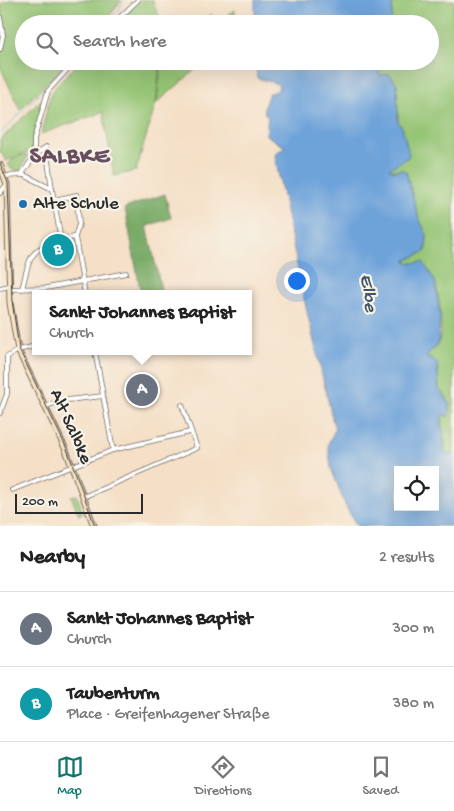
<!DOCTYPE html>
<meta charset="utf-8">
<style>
:root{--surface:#fff;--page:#f2f2f2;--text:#222;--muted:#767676;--line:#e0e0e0;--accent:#0f766e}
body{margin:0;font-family:"Gochi Hand",sans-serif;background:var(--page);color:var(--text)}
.controls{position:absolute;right:15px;bottom:15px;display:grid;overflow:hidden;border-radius:0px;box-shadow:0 5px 20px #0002}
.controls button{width:45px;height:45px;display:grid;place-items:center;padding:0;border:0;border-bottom:1px solid var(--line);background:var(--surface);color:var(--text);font:25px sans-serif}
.scale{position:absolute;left:15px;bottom:12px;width:128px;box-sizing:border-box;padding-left:5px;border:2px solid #2b2b2b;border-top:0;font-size:14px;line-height:18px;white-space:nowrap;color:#2b2b2b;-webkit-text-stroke:4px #f7f3e8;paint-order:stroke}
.you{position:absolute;left:296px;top:280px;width:18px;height:18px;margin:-12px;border:4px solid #fff;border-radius:50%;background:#1a73e8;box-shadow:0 0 0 8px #1a73e833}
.badge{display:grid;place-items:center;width:32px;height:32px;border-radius:50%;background:var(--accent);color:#fff;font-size:16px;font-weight:700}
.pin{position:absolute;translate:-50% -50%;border:2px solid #fff;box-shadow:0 1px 5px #0006}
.popup{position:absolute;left:32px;top:290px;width:220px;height:65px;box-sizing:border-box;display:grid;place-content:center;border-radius:0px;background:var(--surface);filter:drop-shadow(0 1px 4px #0005);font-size:16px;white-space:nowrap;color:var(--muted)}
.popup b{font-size:19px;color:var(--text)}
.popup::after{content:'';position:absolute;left:50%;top:100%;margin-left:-10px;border:10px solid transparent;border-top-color:var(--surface)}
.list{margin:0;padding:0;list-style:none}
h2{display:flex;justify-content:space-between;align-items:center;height:65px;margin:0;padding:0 20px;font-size:21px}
h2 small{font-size:16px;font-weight:400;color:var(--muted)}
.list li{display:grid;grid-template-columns:32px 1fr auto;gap:15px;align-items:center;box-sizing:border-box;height:75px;padding:0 20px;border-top:1px solid var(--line)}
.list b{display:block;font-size:19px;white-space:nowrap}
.list p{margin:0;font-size:16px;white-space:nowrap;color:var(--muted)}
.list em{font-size:16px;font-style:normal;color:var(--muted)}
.icon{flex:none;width:28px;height:28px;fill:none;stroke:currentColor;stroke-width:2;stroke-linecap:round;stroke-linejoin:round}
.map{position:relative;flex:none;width:454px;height:526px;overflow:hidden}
.search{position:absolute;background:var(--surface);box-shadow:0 5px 20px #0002;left:15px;right:15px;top:15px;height:55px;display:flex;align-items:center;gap:12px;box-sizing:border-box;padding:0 18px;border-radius:28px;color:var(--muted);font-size:19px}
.sheet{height:215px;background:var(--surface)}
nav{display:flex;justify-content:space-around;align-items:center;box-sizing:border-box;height:70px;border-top:1px solid var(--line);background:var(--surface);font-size:14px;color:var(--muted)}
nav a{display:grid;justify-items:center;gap:2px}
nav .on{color:var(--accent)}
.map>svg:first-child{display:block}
.green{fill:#95c575;stroke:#607850}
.forest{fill:#78aa66;stroke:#526a48}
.water{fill:#6ea3da;stroke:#4c6782;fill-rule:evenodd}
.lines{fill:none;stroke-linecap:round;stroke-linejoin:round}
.stream{stroke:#6ea3da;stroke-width:1}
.street-casing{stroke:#726a62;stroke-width:5.5}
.secondary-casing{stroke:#726a62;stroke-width:7}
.street{stroke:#fff;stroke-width:4}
.secondary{stroke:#fbe6c4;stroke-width:5}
.tram{stroke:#2b2b2b;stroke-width:1}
.poi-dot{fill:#1f6fb2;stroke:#f7f3e8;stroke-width:2}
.labels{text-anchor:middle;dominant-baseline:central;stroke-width:4.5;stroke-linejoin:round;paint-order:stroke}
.poi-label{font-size:19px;fill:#2b2b2b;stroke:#f7f3e8;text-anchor:start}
.street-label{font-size:19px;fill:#2b2b2b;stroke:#f7f3e8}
.water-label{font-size:20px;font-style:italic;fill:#425568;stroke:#f7f3e8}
.district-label{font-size:24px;font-weight:bold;letter-spacing:1px;fill:#684e5e;stroke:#f7f3e8}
</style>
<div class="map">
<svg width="454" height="526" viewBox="0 0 454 526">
<rect width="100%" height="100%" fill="#f7f3e8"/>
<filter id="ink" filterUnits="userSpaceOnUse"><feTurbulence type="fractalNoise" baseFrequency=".02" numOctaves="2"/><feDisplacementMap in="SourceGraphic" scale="10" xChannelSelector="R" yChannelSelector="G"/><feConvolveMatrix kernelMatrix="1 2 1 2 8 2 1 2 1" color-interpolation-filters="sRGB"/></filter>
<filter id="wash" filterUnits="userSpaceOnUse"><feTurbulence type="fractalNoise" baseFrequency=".0096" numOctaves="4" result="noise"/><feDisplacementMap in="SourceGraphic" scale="20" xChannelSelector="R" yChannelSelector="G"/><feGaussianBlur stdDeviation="1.12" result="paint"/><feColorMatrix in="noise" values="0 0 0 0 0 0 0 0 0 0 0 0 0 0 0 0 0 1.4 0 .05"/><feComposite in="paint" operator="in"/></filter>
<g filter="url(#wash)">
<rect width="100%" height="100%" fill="#f5e0c7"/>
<g class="green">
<polygon points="10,0 121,0 104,24 24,24 24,61 68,61 20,110 0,66 0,53 3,49 4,37 1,4"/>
<path d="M140,0H153C155,12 160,19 171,24H116Z"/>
<path d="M393,0H454V451L448,455L442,450L445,443L441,427L443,414L450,411L446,396L439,390L438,369L433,359L426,357C428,351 434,350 437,346C445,333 439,295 435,281L405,261L426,251L427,235L419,219L406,172L389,169L390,166L408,157L398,122L397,84L390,74L380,75L377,71L396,61H430V24H391Z"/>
<polygon points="235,10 234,24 207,24 211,14 217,23"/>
<polygon points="80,61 197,61 196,69 157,103 161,63 160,64 156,103 136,171 114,176 103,112 41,134 51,92"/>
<polygon points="41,100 43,103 31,153 25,153 6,161 0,151 0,140"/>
<polygon points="26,155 28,156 20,171 11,169 8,164 17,156"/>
<polygon points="77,495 83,513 79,515 71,496"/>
</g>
<polygon class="forest" points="165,194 171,218 147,226 162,294 141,294 125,208"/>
<g class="water">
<polygon points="255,0 393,0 391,24 269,24 255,15"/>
<path d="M255,61H396L378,72L380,75L390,74L397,84L398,122L402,127L409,154L408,157L389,169L394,171L401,169L406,172L419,219L427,235L426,251L405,261L410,263L423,262L435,281L440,315L438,343L426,357L437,363L439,390C447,397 453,407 448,417L443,414L441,427L444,430L443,438L445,446L443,450L448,455L454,452V526H357L346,507L331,468L328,444L335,430L305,303L275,157L276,153L285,147L266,135L268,116L265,114L264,107L269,93L277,91L279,87L278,84L257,78ZM398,470H435V507H398Z"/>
</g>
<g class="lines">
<g class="stream">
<polyline points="105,24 119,10 123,0"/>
<polyline points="0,134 71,61"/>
</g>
</g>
</g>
<g filter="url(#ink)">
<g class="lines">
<defs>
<g id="street">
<polyline points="0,17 3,35 0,49"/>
<polyline points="113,24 138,0"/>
<polyline points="34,157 34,139 48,91 75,61"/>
<polyline points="21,175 34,157 46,147 52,189"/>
<path d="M6,176L24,175L52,189L61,240C28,249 30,258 22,289"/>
<polyline points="0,193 7,184"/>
<polyline points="54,200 77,195 79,224 75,237"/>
<polyline points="75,237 85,294"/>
<polyline points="61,240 75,237"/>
<polyline points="0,288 10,286"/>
<polyline points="10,289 46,288 126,273"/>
<polyline points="95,351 113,450"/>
<polyline points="45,407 59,401 103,396"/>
<polyline points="0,413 7,394 7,357 18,350 36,346"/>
<polyline points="12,490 113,450 190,432"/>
<polyline points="83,497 197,448 182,405"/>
</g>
<polyline id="secondary" points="0,165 7,184 10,303 18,350 66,450 94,526"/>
</defs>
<use href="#street" class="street-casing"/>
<use href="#secondary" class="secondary-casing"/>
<use href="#street" class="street"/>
<use href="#secondary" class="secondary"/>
<polyline class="tram" points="0,163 8,183 12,300 19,349 67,449 95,526"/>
</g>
</g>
<circle class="poi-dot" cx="23" cy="204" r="5"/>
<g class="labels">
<g class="poi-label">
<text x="33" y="204">Alte Schule</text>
</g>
<g class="street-label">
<text transform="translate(70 427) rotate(66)">Alt Salbke</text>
</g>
<g class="water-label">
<text transform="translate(367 293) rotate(82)">Elbe</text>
</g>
<g class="district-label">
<text x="70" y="157">SALBKE</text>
</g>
</g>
</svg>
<div class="controls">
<button><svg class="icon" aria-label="locate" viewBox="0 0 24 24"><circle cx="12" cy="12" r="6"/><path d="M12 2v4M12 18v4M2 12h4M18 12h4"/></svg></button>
</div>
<div class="scale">200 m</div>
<div class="you"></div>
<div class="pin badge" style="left:142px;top:390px;background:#6b7280">A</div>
<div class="popup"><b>Sankt Johannes Baptist</b>Church</div>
<div class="pin badge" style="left:58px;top:250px;background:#0f9aa8">B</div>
<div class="search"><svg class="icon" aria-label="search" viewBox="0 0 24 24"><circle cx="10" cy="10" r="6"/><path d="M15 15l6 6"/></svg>Search here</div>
</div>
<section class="sheet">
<h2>Nearby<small>2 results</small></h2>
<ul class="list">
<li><span class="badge" style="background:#6b7280">A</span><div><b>Sankt Johannes Baptist</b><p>Church</p></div><em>300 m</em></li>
<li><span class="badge" style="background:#0f9aa8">B</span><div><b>Taubenturm</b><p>Place · Greifenhagener Straße</p></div><em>380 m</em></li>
</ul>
</section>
<nav>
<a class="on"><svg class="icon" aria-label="map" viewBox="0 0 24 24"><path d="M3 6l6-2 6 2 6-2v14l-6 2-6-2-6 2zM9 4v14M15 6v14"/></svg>Map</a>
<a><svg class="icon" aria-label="directions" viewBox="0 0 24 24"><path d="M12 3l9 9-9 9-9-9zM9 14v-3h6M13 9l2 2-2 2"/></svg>Directions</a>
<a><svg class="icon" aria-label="saved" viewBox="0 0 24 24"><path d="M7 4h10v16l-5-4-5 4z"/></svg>Saved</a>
</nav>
